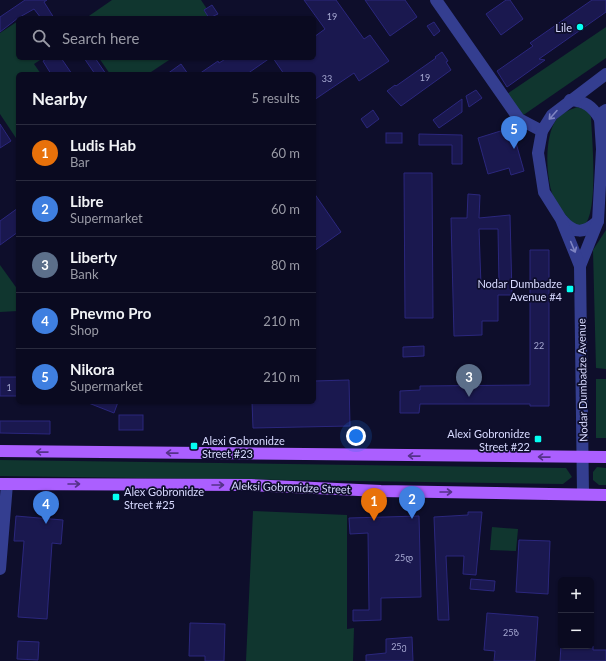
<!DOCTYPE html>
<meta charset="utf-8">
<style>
:root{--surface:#0a0a20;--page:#131329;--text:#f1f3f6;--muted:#999aa5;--line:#2a2b3e;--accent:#04fff2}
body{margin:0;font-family:Lato,"Noto Sans Georgian",sans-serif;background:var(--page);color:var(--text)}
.controls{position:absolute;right:12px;bottom:12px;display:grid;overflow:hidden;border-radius:6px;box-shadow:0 1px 3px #0004}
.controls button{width:36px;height:36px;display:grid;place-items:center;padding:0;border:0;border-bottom:1px solid var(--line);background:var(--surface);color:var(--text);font:20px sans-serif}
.you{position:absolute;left:356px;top:436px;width:14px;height:14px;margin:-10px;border:3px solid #fff;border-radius:50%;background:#1a73e8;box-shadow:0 0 0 6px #1a73e833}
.badge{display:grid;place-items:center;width:26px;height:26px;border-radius:50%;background:var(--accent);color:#fff;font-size:13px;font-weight:700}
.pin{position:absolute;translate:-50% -33px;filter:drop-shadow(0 1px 2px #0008)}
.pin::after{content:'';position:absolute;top:21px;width:14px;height:12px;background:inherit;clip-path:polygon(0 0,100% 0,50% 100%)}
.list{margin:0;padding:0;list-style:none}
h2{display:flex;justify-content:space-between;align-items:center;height:52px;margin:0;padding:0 16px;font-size:17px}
h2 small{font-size:13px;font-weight:400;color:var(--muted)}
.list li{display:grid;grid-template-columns:26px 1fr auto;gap:12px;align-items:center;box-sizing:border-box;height:56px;padding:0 16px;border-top:1px solid var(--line)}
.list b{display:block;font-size:15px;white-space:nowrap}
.list p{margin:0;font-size:13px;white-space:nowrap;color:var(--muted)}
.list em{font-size:13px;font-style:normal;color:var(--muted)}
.icon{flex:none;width:22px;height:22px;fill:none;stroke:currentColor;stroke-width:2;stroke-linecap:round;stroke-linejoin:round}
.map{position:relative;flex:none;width:606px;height:661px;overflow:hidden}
.search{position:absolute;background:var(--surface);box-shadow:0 1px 3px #0004;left:16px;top:16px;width:300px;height:44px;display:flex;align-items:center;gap:10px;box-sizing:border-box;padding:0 14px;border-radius:6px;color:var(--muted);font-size:15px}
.panel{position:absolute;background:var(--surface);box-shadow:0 1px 3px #0004;left:16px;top:72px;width:300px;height:332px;border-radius:6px}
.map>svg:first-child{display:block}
.green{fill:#10362f}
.building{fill:#1a184f;stroke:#2b277d;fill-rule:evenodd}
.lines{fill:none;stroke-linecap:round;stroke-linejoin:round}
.minor{stroke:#343e90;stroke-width:12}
.major{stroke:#ab5fff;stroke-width:12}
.oneway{stroke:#7e84c2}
.oneway2{stroke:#55328a}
.poi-dot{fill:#04fff2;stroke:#0e0e2b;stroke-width:1.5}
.labels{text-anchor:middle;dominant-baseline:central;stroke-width:3.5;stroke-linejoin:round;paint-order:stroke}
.number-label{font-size:9px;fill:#a8aad3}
.poi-label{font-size:11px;fill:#d8daff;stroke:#0e0e2b;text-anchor:end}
.street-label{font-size:11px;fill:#d8daff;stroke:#0e0e2b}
</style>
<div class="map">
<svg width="606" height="661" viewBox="0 0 606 661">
<rect width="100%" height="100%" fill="#0e0e2b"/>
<g class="green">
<polygon points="112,0 201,0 213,18 86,18"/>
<polygon points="18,21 18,58 43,58 34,64 41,74 18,74 18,141 0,114 0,33"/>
<polygon points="606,27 606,58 522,116 507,94"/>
<polygon points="99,58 172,58 148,74 110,74"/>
<path d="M577,107L587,110L591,117C592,139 599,212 584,226L575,225C567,217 557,206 553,196C546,176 544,138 556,120C561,113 570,110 577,107Z"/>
<polygon points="606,230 606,369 596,368 593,250"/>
<polygon points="0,265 18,290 18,311 0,312"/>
<rect x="596" y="379" width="10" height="59"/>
<polygon points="0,460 566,468 572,477 563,484 0,476"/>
<polygon points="597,467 606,468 606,485 599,485 593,480 593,472"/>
<polygon points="253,511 347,515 347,629 354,628 353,661 246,661"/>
<polygon points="492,527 518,529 516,551 490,550"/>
</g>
<g class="building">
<polygon points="25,0 47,0 44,2 54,18 41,18 34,9 18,18 0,32 0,17"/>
<polygon points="304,0 336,0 364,39 370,35 389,61 359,81 354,73 314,100 314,74 284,74 273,58 314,58 314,37 325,29"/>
<polygon points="365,0 405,0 417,17 390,36"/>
<polygon points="506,0 510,0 523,19 501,35 486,14"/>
<polygon points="592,0 606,0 606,12 539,59 545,60 507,87 497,71 533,46 530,43"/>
<polygon points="212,5 218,14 209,18 204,10"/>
<polygon points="434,22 440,31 434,36 427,26"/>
<polygon points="442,52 448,61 446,62 451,70 401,106 387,91 395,85 396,86 436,58 435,57"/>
<polygon points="48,58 61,58 72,74 51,74 43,61"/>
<polygon points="84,58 95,58 106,74 95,74"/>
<polygon points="227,58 270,58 247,74 199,74 218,61 219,63"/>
<polygon points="181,64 188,74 167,74"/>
<polygon points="476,90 482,98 469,107 466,96"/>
<polygon points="462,99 462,112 439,128 433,120"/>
<polygon points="373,110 379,119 367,128 361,119"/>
<polygon points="0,124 11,141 0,148"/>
<polygon points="507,129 514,136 524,171 511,175 509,168 488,174 478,138"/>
<rect x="386" y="133" width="16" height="10"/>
<polygon points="419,134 462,135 462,164 452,164 452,145 419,145"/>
<polygon points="404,173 432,173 433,318 405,318"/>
<polygon points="314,193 341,232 314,251"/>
<path d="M468,194L480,195L479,218L510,215L512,295H498V321H482V335L454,336L451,218H467ZM479,229H498L499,284L481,285Z"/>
<polygon points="18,208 18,232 0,245 0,221"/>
<polygon points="530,250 549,250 549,406 530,406 530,404 420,404 419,413 400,413 400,391 420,390 420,386 530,385"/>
<polygon points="424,346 424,356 403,357 403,347"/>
<rect x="0" y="377" width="18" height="19"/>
<polygon points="349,380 350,426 253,428 252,402 314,402 314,381"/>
<polygon points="86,402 118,402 114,413"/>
<rect x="119" y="415" width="24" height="15"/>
<polygon points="0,421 50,421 50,434 0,433"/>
<polygon points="468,512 482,512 476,575 463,574 464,556 446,556 449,620 438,620 434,517 468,515"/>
<polygon points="16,516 63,520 61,544 52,543 47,619 18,617 24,541 14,541"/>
<polygon points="419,516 421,597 381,598 381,620 353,621 353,610 369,610 368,533 350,534 349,518"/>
<polygon points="519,540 550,541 548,594 516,592"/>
<polygon points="471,579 495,581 494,591 470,589"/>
<polygon points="487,613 538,617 535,661 494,661 495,651 484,650"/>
<polygon points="190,623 225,624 224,661 205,661 205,656 189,656"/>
<polygon points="412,637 413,661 366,661 366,655 386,653 386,639"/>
<polygon points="18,641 39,642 38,660 17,659"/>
<polygon points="561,646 593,646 593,650 606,650 606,661 560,661"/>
</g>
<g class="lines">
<g class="minor">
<polyline points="436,0 519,119 542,131"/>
<path d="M570,100C585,101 592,106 600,119"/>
<path d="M562,220C574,234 584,234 598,221"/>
<polyline points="580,266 598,221 602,149 600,119 603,112 606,110"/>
<polyline points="583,494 580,266 561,219 544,192 538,153 542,131 552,115 606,74"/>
<polyline points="0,569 7,484"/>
</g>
<g class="major">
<polyline points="0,451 606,457"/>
<polyline points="0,484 251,485 381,491 606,495"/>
</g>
</g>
<defs><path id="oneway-shaft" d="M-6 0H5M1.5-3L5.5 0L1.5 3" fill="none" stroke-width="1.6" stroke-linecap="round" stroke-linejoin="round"/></defs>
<g class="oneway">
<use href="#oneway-shaft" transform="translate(553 115) rotate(132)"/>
<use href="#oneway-shaft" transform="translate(573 247) rotate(67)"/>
</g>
<g class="oneway2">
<use href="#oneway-shaft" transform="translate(42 452) rotate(-179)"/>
<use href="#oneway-shaft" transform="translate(172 453) rotate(-179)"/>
<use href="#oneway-shaft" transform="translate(414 456) rotate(-179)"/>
<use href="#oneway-shaft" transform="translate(544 457) rotate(-179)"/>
<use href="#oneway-shaft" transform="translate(74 484)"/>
<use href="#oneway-shaft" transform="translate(218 485)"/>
<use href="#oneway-shaft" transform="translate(446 492)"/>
</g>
<g class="poi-dot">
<circle cx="580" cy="27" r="4"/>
<rect x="566" y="285" width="8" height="8" rx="2"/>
<rect x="534" y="435" width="8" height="8" rx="2"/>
<rect x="190" y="442" width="8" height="8" rx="2"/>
<rect x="112" y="493" width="8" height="8" rx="2"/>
</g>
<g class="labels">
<g class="number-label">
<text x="332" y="16">19</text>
<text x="425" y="77">19</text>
<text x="327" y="78">33</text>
<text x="539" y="345">22</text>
<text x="9" y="387">1</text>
<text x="404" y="557">25დ</text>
<text x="511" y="632">25ზ</text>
<text x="399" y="646">25ე</text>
</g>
<g class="poi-label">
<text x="572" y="27">Lile</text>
<text x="562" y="283">Nodar Dumbadze<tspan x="562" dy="13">Avenue #4</tspan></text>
<text x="530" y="433">Alexi Gobronidze<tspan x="530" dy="13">Street #22</tspan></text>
<text x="202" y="440" text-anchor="start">Alexi Gobronidze<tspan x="202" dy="13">Street #23</tspan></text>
<text x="124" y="491" text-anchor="start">Alex Gobronidze<tspan x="124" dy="13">Street #25</tspan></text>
</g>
<g class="street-label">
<text transform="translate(582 380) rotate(-91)">Nodar Dumbadze Avenue</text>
<text transform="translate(291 487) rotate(2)">Aleksi Gobronidze Street</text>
</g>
</g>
</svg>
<div class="controls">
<button>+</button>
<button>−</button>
</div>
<div class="you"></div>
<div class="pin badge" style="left:374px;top:521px;background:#e8710a">1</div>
<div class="pin badge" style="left:412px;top:519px;background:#3f7fe0">2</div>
<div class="pin badge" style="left:469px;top:397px;background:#5c6f8a">3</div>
<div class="pin badge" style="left:46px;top:524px;background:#3f7fe0">4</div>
<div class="pin badge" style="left:514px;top:149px;background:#3f7fe0">5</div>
<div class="search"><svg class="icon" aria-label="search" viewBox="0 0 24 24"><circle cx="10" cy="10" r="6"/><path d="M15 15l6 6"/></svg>Search here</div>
<section class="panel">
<h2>Nearby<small>5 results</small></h2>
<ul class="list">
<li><span class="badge" style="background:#e8710a">1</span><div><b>Ludis Hab</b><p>Bar</p></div><em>60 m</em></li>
<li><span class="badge" style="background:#3f7fe0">2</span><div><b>Libre</b><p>Supermarket</p></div><em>60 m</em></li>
<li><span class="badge" style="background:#5c6f8a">3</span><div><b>Liberty</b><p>Bank</p></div><em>80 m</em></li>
<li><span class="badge" style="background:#3f7fe0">4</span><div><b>Pnevmo Pro</b><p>Shop</p></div><em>210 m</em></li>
<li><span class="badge" style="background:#3f7fe0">5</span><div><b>Nikora</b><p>Supermarket</p></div><em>210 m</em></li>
</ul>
</section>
</div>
